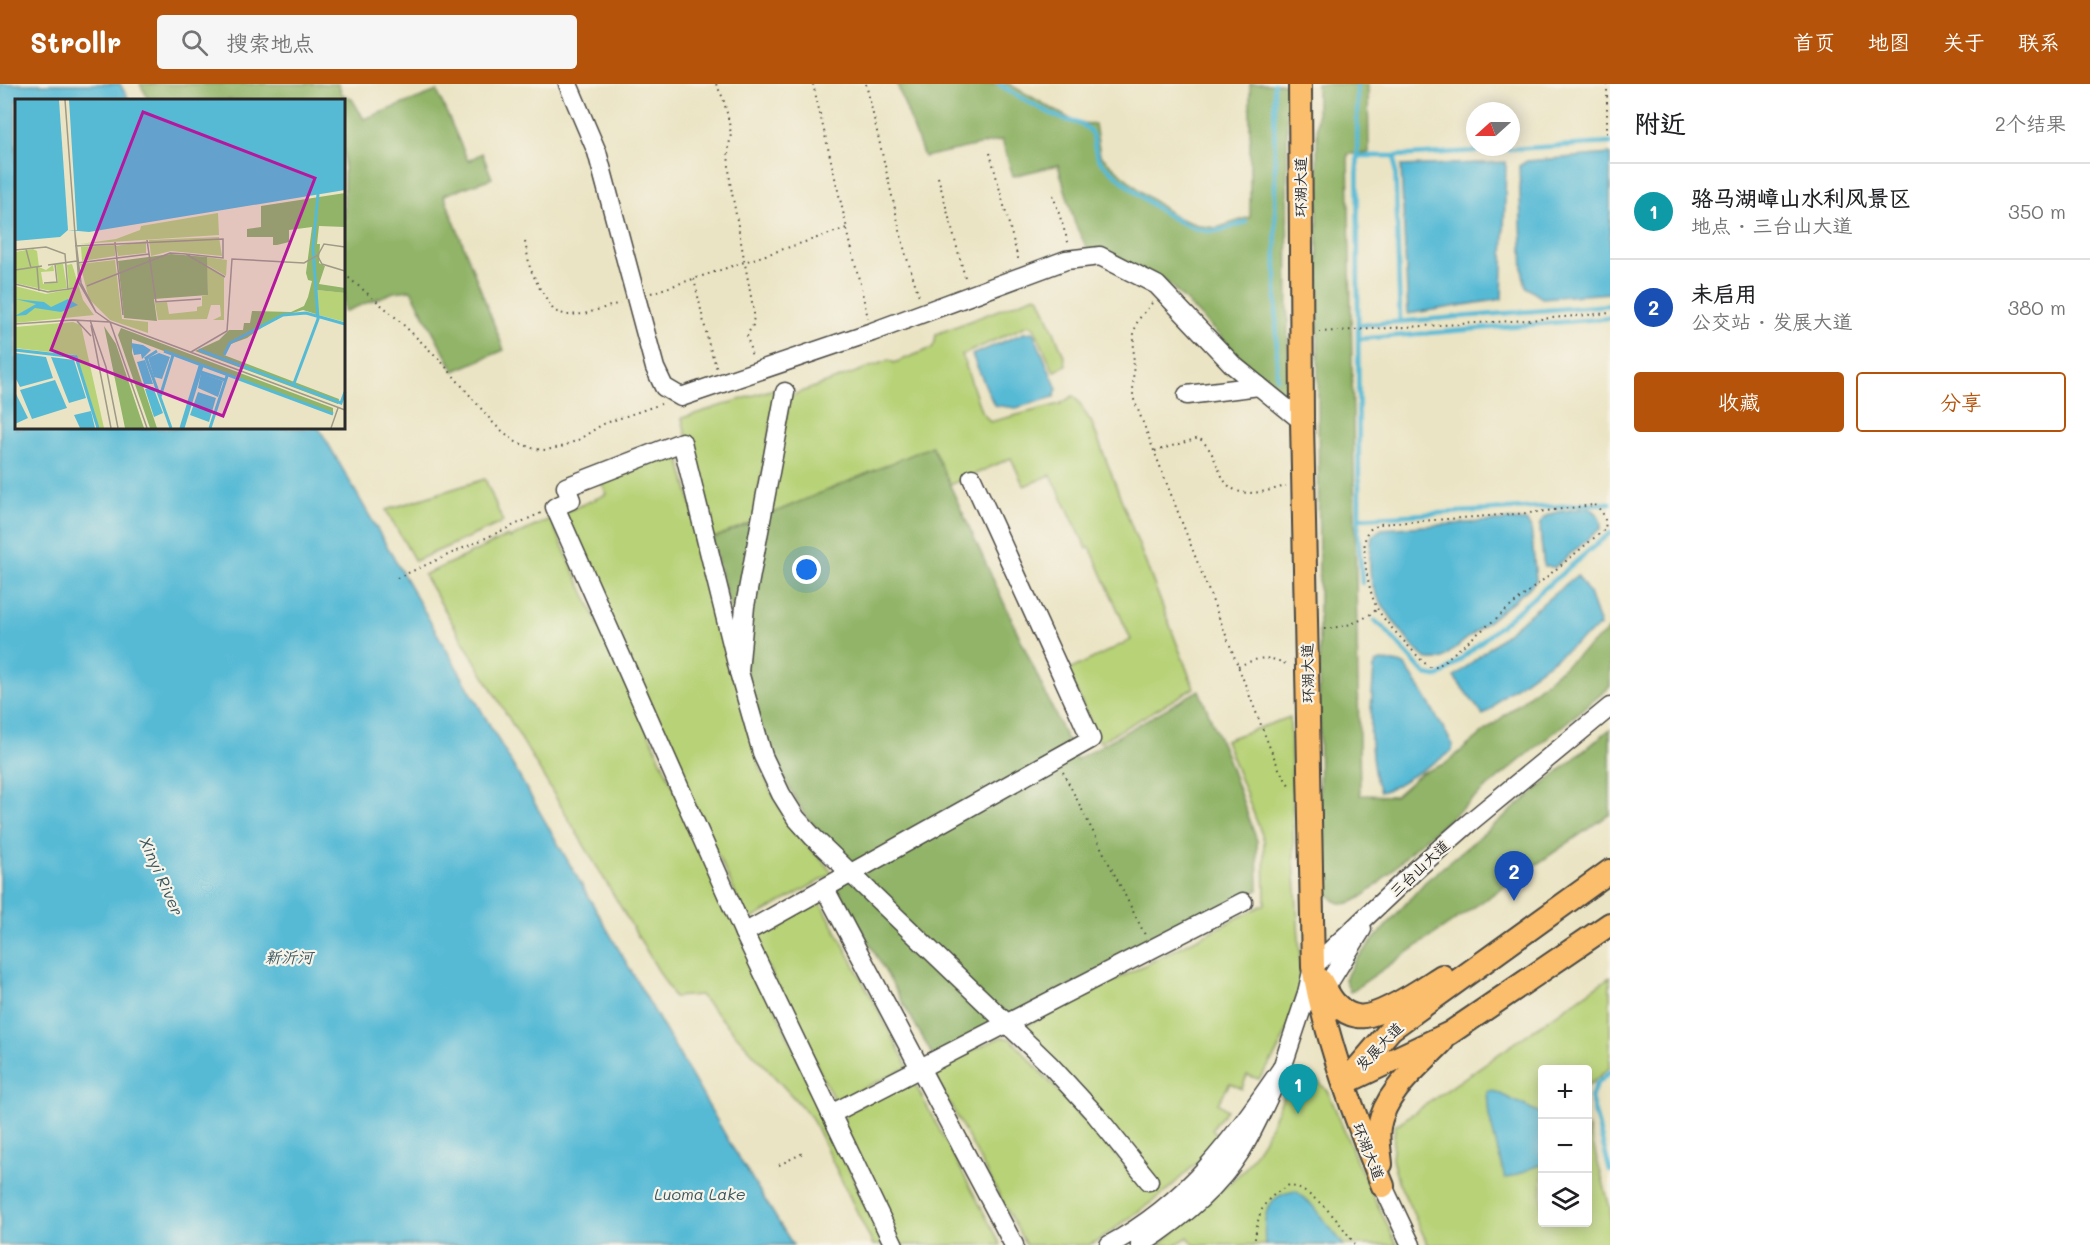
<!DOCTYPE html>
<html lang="zh">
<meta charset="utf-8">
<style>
:root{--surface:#fff;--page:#f6f6f6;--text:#202124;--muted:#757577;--line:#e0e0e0;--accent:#b45309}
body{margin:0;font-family:Mali,"LXGW WenKai TC",sans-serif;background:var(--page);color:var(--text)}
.controls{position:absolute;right:18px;bottom:18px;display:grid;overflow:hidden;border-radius:6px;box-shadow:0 3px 15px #0003}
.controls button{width:54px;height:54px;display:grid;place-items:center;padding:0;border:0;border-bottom:2px solid var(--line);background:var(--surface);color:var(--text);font:30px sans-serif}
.compass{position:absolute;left:1466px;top:18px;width:54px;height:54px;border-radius:50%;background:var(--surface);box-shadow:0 3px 15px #0003;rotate:249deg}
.you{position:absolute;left:807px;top:486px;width:21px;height:21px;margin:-15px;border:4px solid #fff;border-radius:50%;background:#1a73e8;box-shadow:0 0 0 9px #1a73e833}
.badge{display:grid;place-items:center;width:39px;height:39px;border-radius:50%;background:var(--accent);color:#fff;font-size:20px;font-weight:700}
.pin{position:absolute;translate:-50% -50px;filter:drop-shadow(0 2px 3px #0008)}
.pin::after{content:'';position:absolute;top:32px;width:21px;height:18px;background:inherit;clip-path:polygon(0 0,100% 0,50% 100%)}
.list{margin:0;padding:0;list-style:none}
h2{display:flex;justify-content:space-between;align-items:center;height:78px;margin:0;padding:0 24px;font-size:26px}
h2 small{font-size:20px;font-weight:400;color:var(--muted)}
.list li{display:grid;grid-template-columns:39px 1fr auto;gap:18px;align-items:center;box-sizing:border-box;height:96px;padding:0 24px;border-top:2px solid var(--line)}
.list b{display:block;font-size:22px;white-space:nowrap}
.list p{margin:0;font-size:20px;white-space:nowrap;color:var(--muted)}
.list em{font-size:20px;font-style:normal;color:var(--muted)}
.actions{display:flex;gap:12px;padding:18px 24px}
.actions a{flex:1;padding:14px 0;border:2px solid var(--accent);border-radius:6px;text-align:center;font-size:21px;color:var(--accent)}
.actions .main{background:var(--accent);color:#fff}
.icon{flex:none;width:33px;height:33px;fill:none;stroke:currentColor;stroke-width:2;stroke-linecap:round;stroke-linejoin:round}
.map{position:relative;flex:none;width:1610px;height:1161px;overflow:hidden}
header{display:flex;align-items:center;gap:36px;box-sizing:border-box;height:84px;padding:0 30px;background:var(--accent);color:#fff}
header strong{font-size:28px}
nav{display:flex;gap:33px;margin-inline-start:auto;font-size:21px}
.search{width:420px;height:54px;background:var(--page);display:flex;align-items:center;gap:15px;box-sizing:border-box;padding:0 21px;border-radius:6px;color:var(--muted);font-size:22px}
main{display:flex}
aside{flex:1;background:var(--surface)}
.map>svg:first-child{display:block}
.green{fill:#b7d277;stroke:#717e51;stroke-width:1.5}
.forest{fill:#91b468;stroke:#5e704a;stroke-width:1.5}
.water{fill:#57bad5;stroke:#417280;stroke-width:1.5}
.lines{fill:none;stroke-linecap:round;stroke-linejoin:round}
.stream{stroke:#57bad5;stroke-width:4.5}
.minor-casing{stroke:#484742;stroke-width:21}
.major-casing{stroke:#484742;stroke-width:26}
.path{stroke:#484742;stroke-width:2;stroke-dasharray:1.5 4.5;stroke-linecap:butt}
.minor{stroke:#fff;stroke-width:18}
.major{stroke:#fabe6d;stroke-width:22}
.labels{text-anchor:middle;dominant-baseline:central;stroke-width:4.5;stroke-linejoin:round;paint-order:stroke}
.street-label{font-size:15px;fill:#2b2b2b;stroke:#f7f3e8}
.water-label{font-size:16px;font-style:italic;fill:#38565e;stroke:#f7f3e8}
.inset-river{fill:none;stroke:#57bad5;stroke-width:3}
.inset-road{fill:none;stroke:#9e9a87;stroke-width:1.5}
.view{fill:#b5179e;fill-opacity:0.15;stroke:#b5179e;stroke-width:3}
.inset-edge{fill:none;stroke:#2b2b2b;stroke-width:3}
</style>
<header>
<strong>Strollr</strong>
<div class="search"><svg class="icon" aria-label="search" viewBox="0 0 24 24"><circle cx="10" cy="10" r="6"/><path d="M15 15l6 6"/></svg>搜索地点</div>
<nav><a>首页</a><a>地图</a><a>关于</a><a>联系</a></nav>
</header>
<main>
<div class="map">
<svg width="1610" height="1161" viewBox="0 0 1610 1161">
<rect width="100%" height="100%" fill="#f7f3e8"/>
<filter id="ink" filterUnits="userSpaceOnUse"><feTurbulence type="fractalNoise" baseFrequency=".0167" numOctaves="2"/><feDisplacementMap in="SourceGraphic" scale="12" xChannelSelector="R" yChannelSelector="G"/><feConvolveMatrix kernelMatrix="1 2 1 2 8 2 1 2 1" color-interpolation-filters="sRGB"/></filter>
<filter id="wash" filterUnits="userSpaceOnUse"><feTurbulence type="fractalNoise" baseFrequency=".008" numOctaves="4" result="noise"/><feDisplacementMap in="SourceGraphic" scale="24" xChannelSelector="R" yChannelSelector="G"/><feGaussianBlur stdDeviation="1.35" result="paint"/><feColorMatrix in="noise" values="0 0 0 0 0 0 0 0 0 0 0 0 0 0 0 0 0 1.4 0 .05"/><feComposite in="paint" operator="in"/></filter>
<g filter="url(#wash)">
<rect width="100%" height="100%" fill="#ebe4c4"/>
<g class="green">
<path d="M1035,212L1040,214L1064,272L1066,281L1054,288L1034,243L1028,241L962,271L981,327L990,338L1060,320L1073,312C1081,317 1084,330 1091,337L1194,604L1100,658L1067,587L1131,556L1090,463L1087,465L1051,391L1024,402L1011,374L950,401L932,363L768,431L790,312L889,276L894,279L932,264L935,258L936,250Z"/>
<polygon points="777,304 754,437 712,455 682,334"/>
<path d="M671,368L679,373L760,683C771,708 782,732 800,754C810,766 825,776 832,790L748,837L561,430L607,410L601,398Z"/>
<polygon points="485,395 503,438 415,477 386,426"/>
<polygon points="550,435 884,1161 873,1161 811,1033 700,911 674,913 424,491 508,452 510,454"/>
<path d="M1290,633L1294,775L1301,887C1297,928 1284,963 1259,995L1247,991L1242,1005L1230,999L1218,1019L1227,1026L1212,1045L1221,1054L1214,1063L1164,1109L1099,1156L1089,1161H1026L935,992L938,984L946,979L1001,953L1011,955L1149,1108L1156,1102L1133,1070L1025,948V942L1265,820L1264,756L1225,656Z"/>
<polygon points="815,819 820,819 824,824 908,983 835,1018 756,859 757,852 763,847"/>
<polygon points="1610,893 1610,983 1588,1002 1588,986 1542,986 1542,1138 1588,1138 1588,1042 1610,1124 1610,1161 1428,1161 1398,1097 1392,1075 1395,1042"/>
<polygon points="1308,991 1318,996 1329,1010 1358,1080 1397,1161 1194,1161 1188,1153 1175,1161 1159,1161 1244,1086 1263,1057 1292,995"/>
<polygon points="909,997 915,1000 1001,1161 899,1161 843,1041 844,1034 849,1027"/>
</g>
<g class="forest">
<polygon points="140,0 338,0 342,10 352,15 364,35 437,7 468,77 482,69 492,94 444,111 504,266 454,287 411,206 394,208 344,228 344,16 149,16"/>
<polygon points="897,0 1009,0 1077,39 1095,40 1100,71 1144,110 1178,134 1200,142 1217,144 1250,133 1250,0 1287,0 1288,317 1254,287 1169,200 1102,165 1088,166 1075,140 1058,81 1013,92 1002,56 924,73"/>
<path d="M1317,0H1368L1369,69L1348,70L1360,711L1395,712L1421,689L1445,680L1610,545V603C1546,655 1482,707 1419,760C1401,775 1370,814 1349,819C1332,823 1323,804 1320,790Z"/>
<polygon points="932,362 1076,676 1199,606 1227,673 1257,757 1258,806 933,972 838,804 845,777 804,730 773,675 759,638 712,455"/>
<polygon points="1610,645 1610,730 1350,908 1345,895 1354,878 1425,798"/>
</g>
<g class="water">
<polygon points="0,0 120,0 129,16 16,16 16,344 319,344 734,1066 793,1161 0,1161"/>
<polygon points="1610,70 1610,209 1542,214 1526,203 1523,190 1519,82 1527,77"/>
<polygon points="1506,78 1502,215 1408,230 1401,82"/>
<polygon points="1033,248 1057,305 1054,313 1016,324 994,321 972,271 1024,249"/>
<path d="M1589,424C1598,428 1601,434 1601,444L1555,483H1544C1538,427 1532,431 1589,424Z"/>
<path d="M1510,436L1526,437L1531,444L1536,496L1528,505L1443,574C1438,576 1435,577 1429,576C1415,571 1379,518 1373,503C1368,487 1370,468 1372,452L1382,445Z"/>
<polygon points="1577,491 1589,509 1600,542 1499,615 1492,625 1483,631 1454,593"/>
<path d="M1381,577C1388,578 1398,577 1404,581C1409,583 1447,651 1453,661L1452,666L1447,671L1390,705L1380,708C1366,673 1371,621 1374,584L1376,579Z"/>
<polygon points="1492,1006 1542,1030 1542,1080 1505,1095 1489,1032 1487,1008"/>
<path d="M1296,1107L1311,1120L1344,1161H1265C1263,1133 1264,1111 1296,1107Z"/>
</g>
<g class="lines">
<g class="stream">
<path d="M999,0C1019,13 1039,24 1060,34C1068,37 1085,39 1090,47C1097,57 1091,68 1103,80C1132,104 1172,144 1210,147C1222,148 1235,141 1246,138"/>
<polyline points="1274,0 1277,294"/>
<polyline points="1357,0 1359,434 1358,448 1362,499"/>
<polyline points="1357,72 1395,72 1610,59"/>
<polyline points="1395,72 1400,238"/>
<polyline points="1358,241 1610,221"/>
<polyline points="1359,255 1610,234"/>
<polyline points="1359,434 1610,419"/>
<polyline points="1375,537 1384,544 1426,591 1436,593 1443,590 1610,449"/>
<polyline points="1610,988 1596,1000 1591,1014 1610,1087"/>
</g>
</g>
</g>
<g filter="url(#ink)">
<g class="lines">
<defs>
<g id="minor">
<polyline points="568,0 597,68 655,284 664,303 681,313 872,248 1066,176 1100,172 1157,201 1233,281 1302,337"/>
<polyline points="785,308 745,522 739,588 763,672 781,710 796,734 813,753 1050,981 1096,1031 1149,1097"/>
<polyline points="1187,311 1259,302"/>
<polyline points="739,588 682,358 566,403 571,416 555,423 744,849 894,1161"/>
<polyline points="825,805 1014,1161"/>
<polyline points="744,849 1091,655 972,394"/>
<polyline points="1320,913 1362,845"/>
<polyline points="1282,984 1307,909 1313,883 1421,781 1469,739 1610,623"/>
<polyline points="831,1030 1243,818"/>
<polyline points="1383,1102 1411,1161"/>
<path d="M1109,1161C1189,1118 1232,1056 1282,984C1269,1011 1257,1041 1241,1067C1217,1105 1178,1137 1140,1161"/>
</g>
<g id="major">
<path d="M1300,0L1302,337L1313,883C1327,959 1354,1031 1383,1102"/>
<path d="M1321,897C1326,905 1330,915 1337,921C1342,926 1350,931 1357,932C1378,936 1423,904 1442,892"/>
<polyline points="1353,995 1450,949 1610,840"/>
<polyline points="1344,1000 1391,945 1610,787"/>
<path d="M1381,1080C1380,1068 1377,1055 1379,1043C1385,1008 1418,983 1442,958"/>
</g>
</defs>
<use href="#minor" class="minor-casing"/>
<use href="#major" class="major-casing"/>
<g class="path">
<polyline points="716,0 723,14 728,33 731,50 728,68 730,98 754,229 753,241 747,251 752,273"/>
<polyline points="813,0 868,234"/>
<polyline points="866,0 905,168 920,215"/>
<polyline points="1607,0 1607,51"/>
<polyline points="990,69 1019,178"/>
<polyline points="938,93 966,197"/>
<polyline points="1053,111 1069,161"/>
<polyline points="525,158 530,184 539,203 554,227 567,231 584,230 620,219"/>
<polyline points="344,190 391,229 440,276 495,341 516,358 535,365 546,366 561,363 578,356 603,340 661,320"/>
<polyline points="694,195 709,261 717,285"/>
<polyline points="651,209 847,144"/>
<polyline points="1152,219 1138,236 1134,248 1133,313 1270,664 1280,687 1291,704"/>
<polyline points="1319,248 1529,236 1610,229"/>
<path d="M1155,367L1199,354C1214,367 1214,377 1223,394C1235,418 1266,407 1286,402"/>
<path d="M1594,421C1603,426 1607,436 1605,445L1437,583H1430L1422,577C1410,563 1384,538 1377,524C1369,510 1359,460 1368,447C1371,444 1376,442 1380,440L1529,429Z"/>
<polyline points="397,494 541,429"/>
<path d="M1324,545C1346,542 1358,540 1376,526"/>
<path d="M1238,582C1260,574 1265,570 1288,581"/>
<polyline points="1063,688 1145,851"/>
<polyline points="779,1081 805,1068"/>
<path d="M1254,1161C1259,1128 1259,1118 1289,1101C1317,1109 1340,1138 1355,1161"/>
</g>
<use href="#minor" class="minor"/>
<use href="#major" class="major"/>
</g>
</g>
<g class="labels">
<g class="street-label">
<text transform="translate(1300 103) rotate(-90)">环湖大道</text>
<text transform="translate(1307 589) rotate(-91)">环湖大道</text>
<text transform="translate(1419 784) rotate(-43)">三台山大道</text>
<text transform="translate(1379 962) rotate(-46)">发展大道</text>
<text transform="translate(1369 1067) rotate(68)">环湖大道</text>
</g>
<g class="water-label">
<text transform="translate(162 792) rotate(66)">Xinyi River</text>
<text x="289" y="872">新沂河</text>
<text x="700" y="1109">Luoma Lake</text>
</g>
</g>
<g transform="translate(15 15)">
<rect width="330" height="330" fill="#ebe4c4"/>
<path d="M203,114L204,136L65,145L101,140L125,131L126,127ZM204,138L207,157L156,152L136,157L134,141ZM131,142V154L103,157L101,147ZM100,146V157L67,162L66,148ZM18,150L22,152L24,168L31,171L38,166L39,172L26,173L28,185L43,183L41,165H48L52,189L36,192L0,184V153ZM192,158L212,161L211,177L192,166ZM100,161L107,220L133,223V234L95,221L74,200L65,165ZM57,165L68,201L79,216L0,224V187L31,195L61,189H54L52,166ZM192,168L209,178V221H198L206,217L205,206H196L192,220L143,221L140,204L152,203L154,215L182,212V208L187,207V197L193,196ZM302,191L330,194V223L304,216ZM58,223L66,226L89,329H83L60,256L0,249V228Z" fill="#b7d277"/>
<path d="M330,94V128L304,127L302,145H305L304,164L310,167L304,185L330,189V194L302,191L304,216L288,211L260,219L232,239L213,246L209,256L324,300L323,305L180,252L204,241L214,231H228L229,224H235L237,212L276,213L289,207L293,198L297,182L293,181L291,174L297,128L274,131V143L262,146H258V138H232V130L246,128V107ZM156,155L192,158L193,196L139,200L142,222L109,219L103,162ZM89,227L101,245L129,329H110ZM106,229L318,309V316L117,240V254L142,329H135L103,236Z" fill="#91b468"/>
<path d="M0,1H330V91L74,133L53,131L45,138L0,142ZM0,200L29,203L36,208L53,200L63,206L46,213L20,209L11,216L0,217L21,205ZM116,244L128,246L136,251L127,260L126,255L119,256ZM0,254L31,258L38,279L5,288L0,278ZM144,254L155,258L147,280L139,278L133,259ZM36,258L59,261L71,299L54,304ZM130,261L138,285H129L122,263ZM186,274L208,282L203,298L183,289ZM40,281L52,309L17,320L5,291ZM138,288L148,314L139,318L130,290ZM0,293L13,319L0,325ZM183,293L201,299L194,323L175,316ZM76,312L80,329H65L59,316Z" fill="#57bad5"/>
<path d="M44,1H54L62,131H53Z" fill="#ebe4c4"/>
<path class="inset-river" d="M0,251L61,258L83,329M184,251L326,304L330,293M142,252L131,259L156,329M149,252L318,315M209,256L215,244L268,216L291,214L330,225M186,273L210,281M278,287L303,220L298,149L303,95M145,298L158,256M166,329L185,267M168,329L187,267M195,329L212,277"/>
<path class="inset-road" d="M50,1L60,135M60,135L66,184L81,213L64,184ZM132,141L141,203L186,200M100,143L108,216M60,147L208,140V159L171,155M11,150L16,169M0,151L31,148L50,155L53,191M302,156L307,165L330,172M62,164L134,155M33,166L62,162M22,168L24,192M0,171L27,167M29,184L42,183L40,165M0,185L33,193L60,189M72,187L155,154L171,155L210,178M81,213L95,223L132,329M58,221L95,223L330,311M75,221L91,268L103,329M62,222L76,237M0,225L58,221M76,226L96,329M176,253L212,232L217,160L289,164L303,156L309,145L330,148M316,329L323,309"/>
<path class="view" d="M128,13L300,79L208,317L36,251Z"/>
<rect width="330" height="330" class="inset-edge"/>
</g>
</svg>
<div class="controls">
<button>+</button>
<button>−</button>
<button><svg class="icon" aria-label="layers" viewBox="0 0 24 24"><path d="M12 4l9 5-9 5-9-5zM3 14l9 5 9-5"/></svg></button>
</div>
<svg class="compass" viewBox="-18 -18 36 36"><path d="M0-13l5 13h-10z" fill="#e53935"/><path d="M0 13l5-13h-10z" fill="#757577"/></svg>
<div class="you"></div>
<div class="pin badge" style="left:1298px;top:1030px;background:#0f9aa8">1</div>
<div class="pin badge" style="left:1514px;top:817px;background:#1a4fb4">2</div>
</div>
<aside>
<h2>附近<small>2个结果</small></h2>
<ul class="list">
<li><span class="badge" style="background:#0f9aa8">1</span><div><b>骆马湖嶂山水利风景区</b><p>地点 · 三台山大道</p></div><em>350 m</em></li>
<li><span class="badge" style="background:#1a4fb4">2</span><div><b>未启用</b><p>公交站 · 发展大道</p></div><em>380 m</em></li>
</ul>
<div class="actions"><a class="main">收藏</a><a>分享</a></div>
</aside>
</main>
